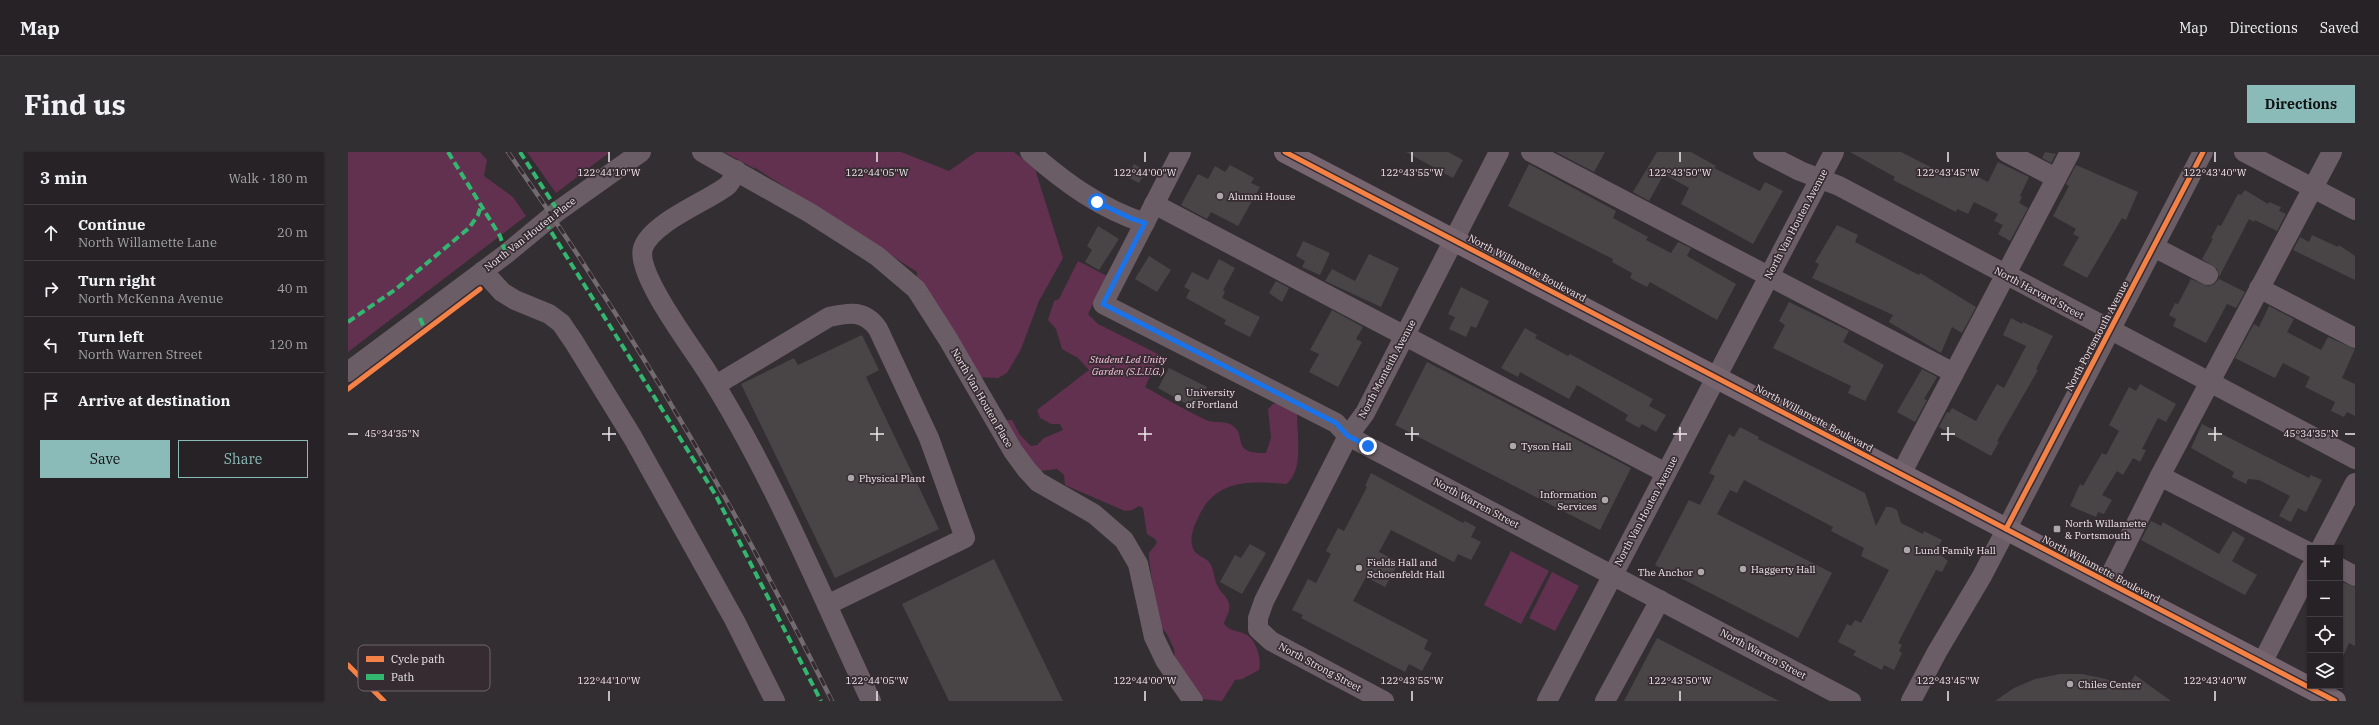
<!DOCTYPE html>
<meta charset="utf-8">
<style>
:root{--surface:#262225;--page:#322f32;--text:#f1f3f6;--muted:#a4a4a7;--line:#423f42;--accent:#8bbbb9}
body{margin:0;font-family:"IBM Plex Serif",serif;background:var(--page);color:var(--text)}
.controls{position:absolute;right:12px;bottom:12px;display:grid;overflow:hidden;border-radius:0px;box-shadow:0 1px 3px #0004}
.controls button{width:36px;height:36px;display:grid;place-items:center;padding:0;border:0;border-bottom:1px solid var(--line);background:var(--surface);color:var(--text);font:20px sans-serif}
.stop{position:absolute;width:12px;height:12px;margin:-9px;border:3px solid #1a73e8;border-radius:50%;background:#fff}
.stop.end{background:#1a73e8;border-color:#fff;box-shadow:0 1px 4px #0008}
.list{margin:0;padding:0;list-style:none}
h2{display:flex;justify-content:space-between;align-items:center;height:52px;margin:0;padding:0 16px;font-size:17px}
h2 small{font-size:13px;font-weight:400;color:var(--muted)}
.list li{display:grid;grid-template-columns:26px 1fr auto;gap:12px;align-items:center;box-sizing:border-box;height:56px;padding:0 16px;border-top:1px solid var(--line)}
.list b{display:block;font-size:15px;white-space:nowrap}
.list p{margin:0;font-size:13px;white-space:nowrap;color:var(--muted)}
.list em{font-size:13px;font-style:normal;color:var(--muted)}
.actions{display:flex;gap:8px;padding:12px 16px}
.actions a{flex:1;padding:9px 0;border:1px solid var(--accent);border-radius:0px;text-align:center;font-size:14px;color:var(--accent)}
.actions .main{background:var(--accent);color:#111}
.icon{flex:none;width:22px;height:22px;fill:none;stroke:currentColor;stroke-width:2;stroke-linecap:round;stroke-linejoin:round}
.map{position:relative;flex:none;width:2007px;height:549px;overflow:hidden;border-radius:0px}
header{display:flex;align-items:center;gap:24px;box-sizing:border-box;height:56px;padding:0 20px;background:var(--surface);border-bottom:1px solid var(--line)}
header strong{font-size:19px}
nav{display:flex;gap:22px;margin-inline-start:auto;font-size:14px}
.intro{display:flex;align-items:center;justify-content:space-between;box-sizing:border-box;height:96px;padding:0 24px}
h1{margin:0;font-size:28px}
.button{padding:10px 18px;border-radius:0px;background:var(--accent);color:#111;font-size:14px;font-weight:700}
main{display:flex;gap:24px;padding:0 24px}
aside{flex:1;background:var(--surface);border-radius:0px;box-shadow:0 1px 3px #0004}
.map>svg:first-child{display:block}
.green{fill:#633150}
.building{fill:#494547}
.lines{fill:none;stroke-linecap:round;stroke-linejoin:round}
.minor{stroke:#6b5d65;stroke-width:20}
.major{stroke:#76646f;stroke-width:22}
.rail-casing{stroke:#736a6f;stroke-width:4.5}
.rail{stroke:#362b31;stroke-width:3;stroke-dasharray:9;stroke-linecap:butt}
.quiet{stroke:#33b770;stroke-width:4;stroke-dasharray:8 4;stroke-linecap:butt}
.cycleway-casing{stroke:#362b31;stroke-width:8}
.cycleway{stroke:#f48246;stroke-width:5}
.route{stroke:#1a73e8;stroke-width:5}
.ticks{fill:none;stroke:#efe8eb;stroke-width:1.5}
.poi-dot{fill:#ada7aa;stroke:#362b31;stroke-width:1.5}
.labels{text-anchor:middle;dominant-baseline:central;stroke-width:3.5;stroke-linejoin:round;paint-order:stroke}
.poi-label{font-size:10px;fill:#efe8eb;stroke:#362b31;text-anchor:start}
.street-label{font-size:10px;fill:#efe8eb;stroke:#362b31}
.park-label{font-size:10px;font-style:italic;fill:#fcc4e3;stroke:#362b31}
.key{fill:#362b31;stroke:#6e6469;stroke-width:1}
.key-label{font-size:11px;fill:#efe8eb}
.ticks-label{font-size:10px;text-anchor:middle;fill:#efe8eb;stroke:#362b31;stroke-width:3.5;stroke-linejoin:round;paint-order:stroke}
</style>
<header>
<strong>Map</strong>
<nav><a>Map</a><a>Directions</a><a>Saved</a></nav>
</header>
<div class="intro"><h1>Find us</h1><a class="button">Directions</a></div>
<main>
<aside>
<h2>3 min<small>Walk · 180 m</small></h2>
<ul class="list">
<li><svg class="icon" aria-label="ahead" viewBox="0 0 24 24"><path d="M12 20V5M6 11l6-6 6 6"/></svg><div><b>Continue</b><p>North Willamette Lane</p></div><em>20 m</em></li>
<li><svg class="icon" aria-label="right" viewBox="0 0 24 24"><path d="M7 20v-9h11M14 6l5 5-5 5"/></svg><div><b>Turn right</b><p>North McKenna Avenue</p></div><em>40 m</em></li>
<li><svg class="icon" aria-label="left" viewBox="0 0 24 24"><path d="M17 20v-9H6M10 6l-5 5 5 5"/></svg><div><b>Turn left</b><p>North Warren Street</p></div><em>120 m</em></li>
<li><svg class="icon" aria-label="arrive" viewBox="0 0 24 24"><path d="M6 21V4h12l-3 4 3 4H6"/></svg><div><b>Arrive at destination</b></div></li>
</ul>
<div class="actions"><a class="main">Save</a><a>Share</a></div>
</aside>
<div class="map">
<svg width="2007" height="549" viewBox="0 0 2007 549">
<rect width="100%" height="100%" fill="#332e31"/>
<g class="green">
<polygon points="0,0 132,0 139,8 136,24 165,45 178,64 0,200"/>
<polygon points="179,0 262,0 208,41"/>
<polygon points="376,0 553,0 601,19 628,0 666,0 687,17 715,106 691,149 673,197 659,221 650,226 626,225 569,130 569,120 406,15 407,17"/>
<path d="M730,109L759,124L740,162L750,172L812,203L797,235C817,246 837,258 858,268C865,271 874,269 882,272C902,283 880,302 918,301L923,286L920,257L925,252L933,251L949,262C949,283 956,319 938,332C901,329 867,327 850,366C846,374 842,384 844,393C846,403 853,403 860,409C867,416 865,427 870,435C873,441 880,445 881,452C883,459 877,466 876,472C883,480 890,478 899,483C908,488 914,508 911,518L894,527L887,528L874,549L853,547L827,507L826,497L819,482L810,471L801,407V401L809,391L807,387L799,382L795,356L791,354L784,358L777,359L717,333L716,323L709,317L692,319L688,317L657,268H664L672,283L683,294L689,293L696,286L715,278L712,272H703L692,266L689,258L741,218L730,206L714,197L708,177L700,168L706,149L711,147Z"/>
<polygon points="1163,399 1201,419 1173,472 1136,453"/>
<polygon points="1204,420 1231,434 1207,479 1181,466"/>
</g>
<g class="building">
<polygon points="1058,0 1100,0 1115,8 1105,26"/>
<polygon points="1208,0 1257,0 1246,20"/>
<polygon points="1309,0 1343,0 1368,14 1366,16 1412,39 1417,30 1435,39 1405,92 1333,52 1341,36 1316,22 1301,49 1285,40"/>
<polygon points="1502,0 1553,0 1604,26 1610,15 1640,30 1650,10 1681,25 1672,44 1674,45 1671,51 1680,56 1662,89 1650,82 1655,73 1646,69 1650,62 1626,50 1620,62 1609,57 1608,60 1545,28 1547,25"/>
<polygon points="1697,0 1708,2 1703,11 1694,6"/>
<polygon points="786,12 798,19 791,31 779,25"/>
<polygon points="1181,12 1268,59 1265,66 1300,85 1298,88 1323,101 1330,90 1343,96 1339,104 1388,132 1369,168 1302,130 1299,135 1282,126 1284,121 1264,110 1265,107 1160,54"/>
<polygon points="882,13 906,26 903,31 912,35 890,74 863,60 859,67 833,53 850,22 860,27 867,14 877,20"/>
<polygon points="1728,13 1790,40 1778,68 1774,66 1739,126 1715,113 1731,85 1725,82 1728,77 1705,64 1721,34 1718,32"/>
<polygon points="1897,38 1920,52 1921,50 1933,55 1931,59 1938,62 1929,79 1907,68 1906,70 1901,67 1871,125 1869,117 1854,107 1865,87 1863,86 1870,73 1873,74 1890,42 1893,43"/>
<polygon points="1489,73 1510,83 1507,90 1571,123 1572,121 1628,155 1614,181 1604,175 1593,201 1541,170 1545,163 1464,126 1471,112 1467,110"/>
<polygon points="750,74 771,87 751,118 737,110 744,98 739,94"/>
<polygon points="1964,83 1990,95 1991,93 2007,104 2007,128 1945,98 1952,85 1961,90"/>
<polygon points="955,89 982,101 972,123 954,115 957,109 948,104"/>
<polygon points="1021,102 1051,116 1033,155 977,129 984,117 1007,129"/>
<polygon points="801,104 823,118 809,140 787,127"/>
<polygon points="871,107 887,116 875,138 877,140 874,146 912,165 902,185 876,172 878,168 838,146 842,138 836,135 844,120 860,128"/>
<polygon points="1843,127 1860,134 1866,132 1871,127 1897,140 1888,156 1879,152 1858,191 1825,174 1828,167 1821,163 1827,151 1830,152"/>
<polygon points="928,129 941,136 934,150 921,141"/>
<polygon points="1113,135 1141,149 1128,176 1123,174 1118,185 1101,177 1107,165 1100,162"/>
<polygon points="1441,150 1501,179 1495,190 1536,213 1517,249 1500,241 1503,234 1425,196 1437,173 1431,169"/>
<polygon points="1921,154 1946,167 1939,180 1973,198 1980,185 2007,197 1994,226 2007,232 2007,264 1999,260 1996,265 1983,259 1987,250 1957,235 1962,225 1935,211 1927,226 1887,206 1906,172 1911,175"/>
<polygon points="984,158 1015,175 1008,187 1014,190 990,235 961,220 971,202 962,198"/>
<polygon points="1663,166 1674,172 1675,170 1705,184 1688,217 1690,218 1649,289 1651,290 1643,304 1591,275 1599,260 1601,261 1604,256 1628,269 1649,232 1656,236 1678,194 1655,183"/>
<polygon points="1177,176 1189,183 1187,186 1220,204 1222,202 1305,247 1301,254 1318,263 1308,280 1294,272 1291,276 1277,268 1280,263 1229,233 1221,247 1172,220 1170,225 1153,216"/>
<polygon points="514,183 531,218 518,225 591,377 487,426 393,232 446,206 450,213"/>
<polygon points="1079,210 1283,316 1252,378 1047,273"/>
<polygon points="821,216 859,235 847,257 810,236"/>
<polygon points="1574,217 1589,225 1576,247 1579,248 1567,270 1549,260"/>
<polygon points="1792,232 1828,252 1818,270 1810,266 1794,297 1798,298 1792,310 1785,306 1775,323 1769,319 1754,343 1764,348 1756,362 1750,360 1748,365 1722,354 1732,332 1735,334 1754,301 1758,303 1771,279 1761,273 1781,235 1788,239"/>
<polygon points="1854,272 1961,326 1963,323 1974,328 1958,360 1950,356 1943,370 1931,364 1942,344 1911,328 1900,327 1898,332 1884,325 1886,320 1843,296"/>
<polygon points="1392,275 1411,285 1410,287 1517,341 1528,374 1538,355 1543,355 1549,358 1553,371 1575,382 1576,379 1594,388 1588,399 1600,409 1594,420 1588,418 1550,491 1554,493 1551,499 1554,501 1546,518 1536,513 1534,518 1505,503 1508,499 1490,490 1499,472 1503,474 1507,468 1513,471 1541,418 1513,404 1516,396 1483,379 1485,375 1396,328 1389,341 1382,338 1369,362 1484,421 1450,486 1307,413 1341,348 1352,353 1367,324 1361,321 1381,282 1386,285"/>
<polygon points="1023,321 1115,371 1117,369 1128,375 1123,385 1133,390 1123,408 1110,402 1106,410 1043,378 1031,400 1051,410 1037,435 1018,425 1005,449 1080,488 1076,497 1084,501 1074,519 1061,512 1057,520 953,466 955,463 944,458 960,427 968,431 983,402 978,399 990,376 996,379 1019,335 1017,334"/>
<polygon points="1803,369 1813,374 1815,370 1871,402 1885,379 1897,386 1884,409 1909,423 1897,443 1793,388"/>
<polygon points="902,392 918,401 894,442 872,430 887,403 893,406"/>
<polygon points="646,407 715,549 601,549 554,452"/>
<polygon points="1992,429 2007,435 2007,494 2001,491 1992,511"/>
<polygon points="1309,486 1431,549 1276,549"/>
<polygon points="1712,522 1734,522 1758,527 1779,536 1787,523 1823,549 1647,549 1666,536 1687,527"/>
</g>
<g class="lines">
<g class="minor">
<polyline points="354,0 462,61 529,104 568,137 600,187 665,299 679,318 690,330 746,362 776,388 790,412 806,485 817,508 845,549"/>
<path d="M682,0C716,30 753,57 797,71"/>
<polyline points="833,0 755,152 988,271 1000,284 1503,549"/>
<polyline points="1183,0 1606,221"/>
<polyline points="1415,0 1452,19 1491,34 2007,307"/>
<polyline points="1658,0 1708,26"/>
<polyline points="1896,0 2007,58"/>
<path d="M388,18C386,23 383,31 379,34C358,50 303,71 295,96C287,121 343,194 358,218C424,322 471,438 523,549"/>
<polyline points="806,52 1318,321"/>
<polyline points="1806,95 1860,123"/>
<polyline points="135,119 154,140 167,148 201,162 213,171 226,190 285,286 387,469 427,549"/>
<polyline points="1911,136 2007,186"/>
<polyline points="0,220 158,102 210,59 293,0"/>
<path d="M368,233L481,165C502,160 517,158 530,177L581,286L617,386L479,453"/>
<polyline points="1553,322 1722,0"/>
<polyline points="1812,324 1962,401"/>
<polyline points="1973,396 2007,331"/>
<polyline points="1992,416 2007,424"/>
<polyline points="1759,430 1812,324 1984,0"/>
<polyline points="1914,511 1962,417"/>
<polyline points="1036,549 923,489 910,477 910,466 916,449 1000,284 1017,261 1151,0"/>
<polyline points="1199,549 1486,0"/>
<polyline points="1257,549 1312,448"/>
<polyline points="1563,549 1589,500 1634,424 1855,0"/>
</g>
<polyline class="major" points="937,0 1987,549"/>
<defs>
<path id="rail" d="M160,0C282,174 390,358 484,549"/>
</defs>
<use href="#rail" class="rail-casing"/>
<use href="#rail" class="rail"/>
<g class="quiet">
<polyline points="100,0 152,84 158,102"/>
<polyline points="172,0 210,59"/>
<polyline points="197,70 367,342 473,549"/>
<polyline points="72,166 77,178"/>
<polyline points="0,170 48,137 121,76 130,63 133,54"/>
</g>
<defs>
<g id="cycleway">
<polyline points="937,0 1987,549"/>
<polyline points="0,237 132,137"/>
<polyline points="1658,377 1855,0"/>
<polyline points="0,513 36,549"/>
</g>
</defs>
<use href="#cycleway" class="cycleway-casing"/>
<use href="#cycleway" class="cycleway"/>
</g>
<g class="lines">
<polyline class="route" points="749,50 782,66 797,71 755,152 988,271 1000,284 1020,294"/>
</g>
<path class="ticks" d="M261,0V10M529,0V10M797,0V10M1064,0V10M1332,0V10M1600,0V10M1867,0V10M261,275V289M529,275V289M797,275V289M1064,275V289M1332,275V289M1600,275V289M1867,275V289M0,282H10M254,282H268M522,282H536M790,282H804M1057,282H1071M1325,282H1339M1593,282H1607M1860,282H1874M1997,282H2007M261,539V549M529,539V549M797,539V549M1064,539V549M1332,539V549M1600,539V549M1867,539V549"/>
<g class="poi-dot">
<circle cx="872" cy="44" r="4"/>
<circle cx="830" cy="246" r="4"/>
<circle cx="1165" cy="294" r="4"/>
<circle cx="503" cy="326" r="4"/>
<circle cx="1257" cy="348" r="4"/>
<rect x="1705" y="373" width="8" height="8" rx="2"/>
<circle cx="1559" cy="398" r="4"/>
<circle cx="1011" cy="416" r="4"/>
<circle cx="1395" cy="417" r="4"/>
<circle cx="1353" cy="420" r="4"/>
<circle cx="1722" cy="532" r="4"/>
</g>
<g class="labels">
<g class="poi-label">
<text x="880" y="44">Alumni House</text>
<text x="838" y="240">University<tspan x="838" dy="12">of Portland</tspan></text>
<text x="1173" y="294">Tyson Hall</text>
<text x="511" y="326">Physical Plant</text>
<text x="1249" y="342" text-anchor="end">Information<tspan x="1249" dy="12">Services</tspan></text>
<text x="1717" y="371">North Willamette<tspan x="1717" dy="12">&amp; Portsmouth</tspan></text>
<text x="1567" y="398">Lund Family Hall</text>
<text x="1019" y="410">Fields Hall and<tspan x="1019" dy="12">Schoenfeldt Hall</tspan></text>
<text x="1403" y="417">Haggerty Hall</text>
<text x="1345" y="420" text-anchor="end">The Anchor</text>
<text x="1730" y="532">Chiles Center</text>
</g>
<g class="street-label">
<text transform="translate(1448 72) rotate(-62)">North Van Houten Avenue</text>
<text transform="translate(182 82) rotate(-38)">North Van Houten Place</text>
<text transform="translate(1179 116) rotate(28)">North Willamette Boulevard</text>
<text transform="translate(1691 141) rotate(28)">North Harvard Street</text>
<text transform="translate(1749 184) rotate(-62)">North Portsmouth Avenue</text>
<text transform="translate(1039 217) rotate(-62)">North Monteith Avenue</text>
<text transform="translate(634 246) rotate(60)">North Van Houten Place</text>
<text transform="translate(1466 266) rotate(28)">North Willamette Boulevard</text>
<text transform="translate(1128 351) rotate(28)">North Warren Street</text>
<text transform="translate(1298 359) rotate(-62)">North Van Houten Avenue</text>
<text transform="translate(1753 417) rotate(28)">North Willamette Boulevard</text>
<text transform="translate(1415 502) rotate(28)">North Warren Street</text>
<text transform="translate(972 515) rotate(28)">North Strong Street</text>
</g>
<g class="park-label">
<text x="780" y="207">Student Led Unity<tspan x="780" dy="12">Garden (S.L.U.G.)</tspan></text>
</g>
</g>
<rect x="10" y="493" width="132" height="46" rx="6" class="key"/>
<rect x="18" y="504" width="18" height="6" fill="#f48246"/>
<rect x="18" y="522" width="18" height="6" fill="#33b770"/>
<g class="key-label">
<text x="43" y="511">Cycle path</text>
<text x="43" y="529">Path</text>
</g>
<g class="ticks-label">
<text x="261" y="24">122°44'10"W</text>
<text x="529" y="24">122°44'05"W</text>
<text x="797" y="24">122°44'00"W</text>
<text x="1064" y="24">122°43'55"W</text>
<text x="1332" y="24">122°43'50"W</text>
<text x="1600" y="24">122°43'45"W</text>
<text x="1867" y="24">122°43'40"W</text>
<text x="44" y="285">45°34'35"N</text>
<text x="1963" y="285">45°34'35"N</text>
<text x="261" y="532">122°44'10"W</text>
<text x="529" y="532">122°44'05"W</text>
<text x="797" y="532">122°44'00"W</text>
<text x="1064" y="532">122°43'55"W</text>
<text x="1332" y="532">122°43'50"W</text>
<text x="1600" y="532">122°43'45"W</text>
<text x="1867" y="532">122°43'40"W</text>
</g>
</svg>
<div class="controls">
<button>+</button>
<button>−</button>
<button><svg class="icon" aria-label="locate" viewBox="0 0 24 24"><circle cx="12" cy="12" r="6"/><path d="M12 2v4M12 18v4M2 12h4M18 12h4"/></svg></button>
<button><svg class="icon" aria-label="layers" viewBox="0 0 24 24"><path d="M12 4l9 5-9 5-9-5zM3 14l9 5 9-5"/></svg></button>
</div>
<div class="stop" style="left:749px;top:50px"></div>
<div class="stop end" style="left:1020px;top:294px"></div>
</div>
</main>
